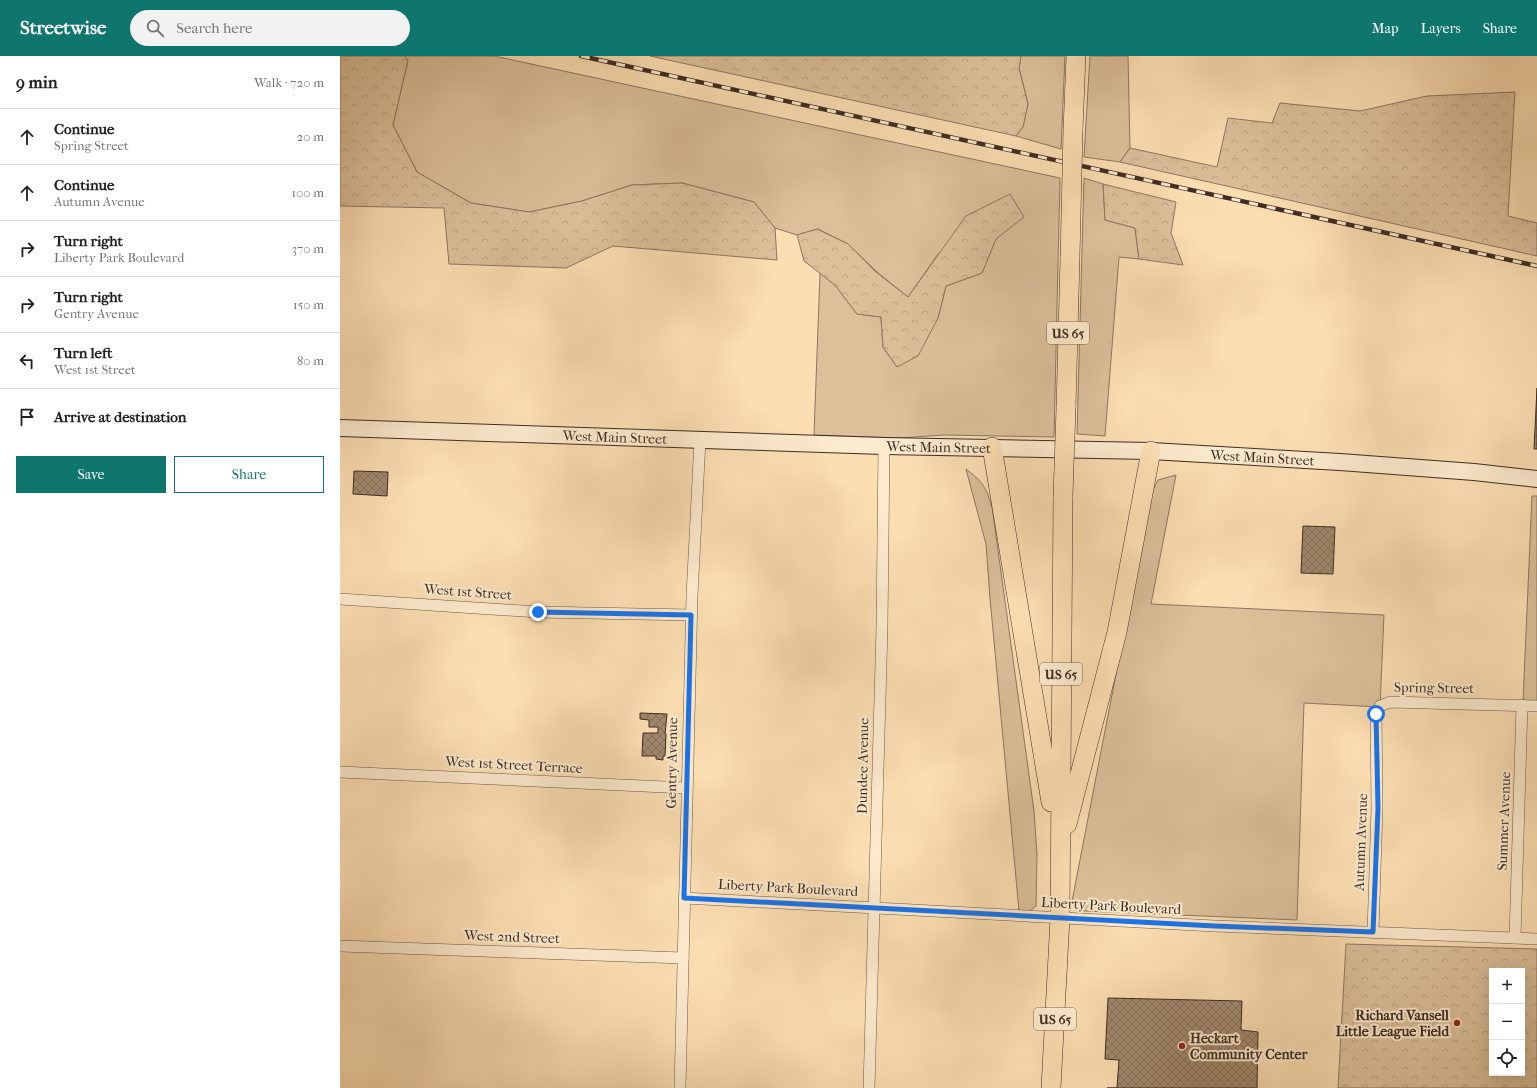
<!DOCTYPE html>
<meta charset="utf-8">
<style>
:root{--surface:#fff;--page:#f2f2f2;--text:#202124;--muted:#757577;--line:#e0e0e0;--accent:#0f766e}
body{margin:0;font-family:"IM FELL French Canon",serif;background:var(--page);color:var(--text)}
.controls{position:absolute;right:12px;bottom:12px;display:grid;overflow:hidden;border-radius:0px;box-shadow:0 4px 16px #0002}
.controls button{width:36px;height:36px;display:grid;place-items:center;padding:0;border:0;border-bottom:1px solid var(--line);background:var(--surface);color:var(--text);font:20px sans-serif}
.stop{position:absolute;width:12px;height:12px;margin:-9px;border:3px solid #1a73e8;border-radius:50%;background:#fff}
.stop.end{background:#1a73e8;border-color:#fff;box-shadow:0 1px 4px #0008}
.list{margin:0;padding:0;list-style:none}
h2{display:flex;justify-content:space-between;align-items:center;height:52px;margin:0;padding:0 16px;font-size:17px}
h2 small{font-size:13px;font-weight:400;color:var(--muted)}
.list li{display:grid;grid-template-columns:26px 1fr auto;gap:12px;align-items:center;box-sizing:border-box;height:56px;padding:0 16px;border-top:1px solid var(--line)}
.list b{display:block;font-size:15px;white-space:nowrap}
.list p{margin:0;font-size:13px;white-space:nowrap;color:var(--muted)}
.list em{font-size:13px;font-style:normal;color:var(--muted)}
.actions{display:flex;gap:8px;padding:12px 16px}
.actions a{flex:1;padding:9px 0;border:1px solid var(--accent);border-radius:0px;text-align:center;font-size:14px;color:var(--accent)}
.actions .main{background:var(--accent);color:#fff}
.icon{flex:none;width:22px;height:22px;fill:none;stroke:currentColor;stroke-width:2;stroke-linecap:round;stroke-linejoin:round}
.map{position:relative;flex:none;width:1197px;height:1032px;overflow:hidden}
header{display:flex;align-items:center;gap:24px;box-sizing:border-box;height:56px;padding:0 20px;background:var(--accent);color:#fff}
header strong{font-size:19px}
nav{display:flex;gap:22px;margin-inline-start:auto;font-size:14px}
.search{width:280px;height:36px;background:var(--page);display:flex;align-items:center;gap:10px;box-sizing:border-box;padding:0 14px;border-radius:22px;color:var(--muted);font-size:15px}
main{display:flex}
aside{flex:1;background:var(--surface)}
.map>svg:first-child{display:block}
.green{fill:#dbc09a;stroke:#8d7660}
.forest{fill:url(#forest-crowns);stroke:#8d7660;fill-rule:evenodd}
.building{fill:url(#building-cross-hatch);stroke:#3f2c25}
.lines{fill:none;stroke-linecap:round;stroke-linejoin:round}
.minor-casing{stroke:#6e5848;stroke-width:12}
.secondary-casing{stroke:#3f2c25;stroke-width:18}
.trunk-casing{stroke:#3f2c25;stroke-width:20}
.minor{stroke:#fceacd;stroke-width:11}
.secondary{stroke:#fceacd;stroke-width:16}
.trunk{stroke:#fbdeb2;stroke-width:19}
.rail-casing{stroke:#3f2c25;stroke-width:4.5}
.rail{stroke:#fceacd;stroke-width:3;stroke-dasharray:9;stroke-linecap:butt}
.trunk-bridge-casing{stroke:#3f2c25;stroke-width:20;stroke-linecap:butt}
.trunk-bridge{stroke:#fbdeb2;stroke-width:19}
.route{stroke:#1a73e8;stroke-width:5}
.poi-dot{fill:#8f2418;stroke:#fceacd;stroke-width:1.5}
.labels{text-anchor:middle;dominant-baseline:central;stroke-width:4;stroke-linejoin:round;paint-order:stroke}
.shield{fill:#fceacd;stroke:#786557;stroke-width:1}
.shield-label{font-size:13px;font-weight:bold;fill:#3f2c25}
.street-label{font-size:14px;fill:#3f2c25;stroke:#fceacd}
.poi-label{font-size:14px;font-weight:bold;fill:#3f2c25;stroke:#fceacd;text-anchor:end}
</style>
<header>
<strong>Streetwise</strong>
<div class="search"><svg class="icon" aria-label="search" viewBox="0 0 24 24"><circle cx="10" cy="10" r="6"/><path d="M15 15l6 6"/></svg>Search here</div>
<nav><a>Map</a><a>Layers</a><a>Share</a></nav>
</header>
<main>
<aside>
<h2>9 min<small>Walk · 720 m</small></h2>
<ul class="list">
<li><svg class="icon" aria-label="ahead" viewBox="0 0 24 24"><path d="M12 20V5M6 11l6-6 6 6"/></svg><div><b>Continue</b><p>Spring Street</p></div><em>20 m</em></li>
<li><svg class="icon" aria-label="ahead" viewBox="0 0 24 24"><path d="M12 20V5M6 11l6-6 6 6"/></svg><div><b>Continue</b><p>Autumn Avenue</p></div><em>100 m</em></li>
<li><svg class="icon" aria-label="right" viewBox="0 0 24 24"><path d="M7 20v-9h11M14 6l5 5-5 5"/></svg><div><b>Turn right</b><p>Liberty Park Boulevard</p></div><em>370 m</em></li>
<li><svg class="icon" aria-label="right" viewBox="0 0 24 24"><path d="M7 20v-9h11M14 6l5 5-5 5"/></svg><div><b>Turn right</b><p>Gentry Avenue</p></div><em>150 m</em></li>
<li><svg class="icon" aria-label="left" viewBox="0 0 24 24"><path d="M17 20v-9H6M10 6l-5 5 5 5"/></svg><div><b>Turn left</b><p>West 1st Street</p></div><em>80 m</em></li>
<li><svg class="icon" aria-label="arrive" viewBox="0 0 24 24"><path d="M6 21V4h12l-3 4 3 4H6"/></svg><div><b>Arrive at destination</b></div></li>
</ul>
<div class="actions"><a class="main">Save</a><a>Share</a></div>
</aside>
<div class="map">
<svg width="1197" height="1032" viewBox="0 0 1197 1032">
<defs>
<pattern id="forest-crowns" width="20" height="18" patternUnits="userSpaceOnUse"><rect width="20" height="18" fill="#dbc09a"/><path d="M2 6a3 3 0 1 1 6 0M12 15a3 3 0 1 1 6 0" fill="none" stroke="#bda585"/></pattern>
<pattern id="building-cross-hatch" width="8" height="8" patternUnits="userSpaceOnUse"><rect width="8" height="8" fill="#a1896e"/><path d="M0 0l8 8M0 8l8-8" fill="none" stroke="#85705a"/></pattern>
</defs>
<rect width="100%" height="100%" fill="#fbdeb2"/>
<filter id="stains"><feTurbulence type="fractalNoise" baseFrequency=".005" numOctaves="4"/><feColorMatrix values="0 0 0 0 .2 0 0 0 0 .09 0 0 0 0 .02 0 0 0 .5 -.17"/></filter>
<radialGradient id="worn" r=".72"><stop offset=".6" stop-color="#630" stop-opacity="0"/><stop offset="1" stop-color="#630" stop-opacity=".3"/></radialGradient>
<g class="green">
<polygon points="64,0 154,0 720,122 714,381 603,379 560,382 474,379 480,217 495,229 517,258 541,261 543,291 557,311 598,262 606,230 642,217 656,183 683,161 598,198 568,241 537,216 508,188 478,173 457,179 435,172 414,146 342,127 292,129 242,145 189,156 131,147 77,116 53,69 68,4"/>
<polygon points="681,0 725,0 721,93 676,80 683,71 688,48 679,12"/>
<polygon points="750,0 788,0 790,92 780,106 744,101"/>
<polygon points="744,122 763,128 765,164 795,172 799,203 779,201 765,380 737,378"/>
<path d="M626,413C643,426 646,431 652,451L694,755L697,799L696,850L690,855H679L650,542L646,488Z"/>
<polygon points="836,419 811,548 1044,559 1040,651 964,647 957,864 744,855 736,852 732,845 811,438 818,424"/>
<polygon points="1192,440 1197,440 1197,647 1183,646"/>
</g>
<g class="forest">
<polygon points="0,0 64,0 68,4 53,69 77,116 131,147 189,156 242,145 292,129 342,127 414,146 435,172 437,204 273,190 226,212 109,208 104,152 0,150"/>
<polygon points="310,0 681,0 679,12 688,48 683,71 676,80"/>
<polygon points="1175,36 1168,160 1197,167 1197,200 780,106 790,92 877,111 888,62 932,67 940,47 1020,55 1087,40"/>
<polygon points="763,128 836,146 831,177 843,209 799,203 795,172 765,164"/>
<polygon points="670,138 684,161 656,183 642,217 606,230 598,262 578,300 557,311 543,291 541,261 517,258 495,229 464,205 457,179 477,173 508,188 537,217 568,241 626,160"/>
<path d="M1006,888L1197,893V1032H998ZM1152,915H1182V1017H1152Z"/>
</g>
<g class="building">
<polygon points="1197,332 1197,393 1194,393"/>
<polygon points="14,415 48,416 47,440 13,438"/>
<polygon points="963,470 995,471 993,518 961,517"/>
<polygon points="300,657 327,658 325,678 326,678 325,700 323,700 323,704 316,703 316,700 302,700 303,677 318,677 318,671 309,671 309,664 300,663"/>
<polygon points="768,942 902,945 901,974 918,976 917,1032 767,1032 777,1032 779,1004 765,1003"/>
</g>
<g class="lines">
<defs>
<g id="minor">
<polyline points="0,543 198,556 351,559"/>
<polyline points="0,716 347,732"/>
<polyline points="344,842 875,870 1197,883"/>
<polyline points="1033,876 1037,752 1036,658 1040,650 1050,646 1197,650"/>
<polyline points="1175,882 1182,649"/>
<polyline points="0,890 343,902"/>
<polyline points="340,1032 352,540 360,384"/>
<polyline points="529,1032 542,571 544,390"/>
</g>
<g id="secondary">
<path id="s1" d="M0,372L544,390L811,395L1000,406L1134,416L1197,423"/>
</g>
<g id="trunk">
<polyline points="733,74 736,0"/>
<polyline points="726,352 730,202"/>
<polyline points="652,391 711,746"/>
<polyline points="727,768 777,576 811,395"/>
<polyline points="711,1032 720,862 723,440"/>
</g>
</defs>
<use href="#minor" class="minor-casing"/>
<use href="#secondary" class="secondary-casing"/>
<use href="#trunk" class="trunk-casing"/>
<use href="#minor" class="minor"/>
<use href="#secondary" class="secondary"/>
<use href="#trunk" class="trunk"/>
<defs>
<polyline id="rail" points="241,0 1197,210"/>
</defs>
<use href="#rail" class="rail-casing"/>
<use href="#rail" class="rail"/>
<defs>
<g id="trunk-bridge">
<polyline points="730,202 733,74"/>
<polyline points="723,440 726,352"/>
</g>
</defs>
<use href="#trunk-bridge" class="trunk-bridge-casing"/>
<use href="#trunk-bridge" class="trunk-bridge"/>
</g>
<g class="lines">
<polyline class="route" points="198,556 351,559 344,842 875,870 1033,876 1038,752 1036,658"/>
</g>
<g class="poi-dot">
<circle cx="1117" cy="967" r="4"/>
<circle cx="842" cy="990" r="4"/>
</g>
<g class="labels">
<g class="shield">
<rect x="707" y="266" width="42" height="22" rx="3"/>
<rect x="700" y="607" width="42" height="22" rx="3"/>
<rect x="694" y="952" width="42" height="22" rx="3"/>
</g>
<g class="shield-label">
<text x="728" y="277">US 65</text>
<text x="721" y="618">US 65</text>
<text x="715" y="963">US 65</text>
</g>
<g class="street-label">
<text stroke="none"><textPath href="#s1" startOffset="275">West Main Street</textPath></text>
<text stroke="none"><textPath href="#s1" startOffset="599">West Main Street</textPath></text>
<text stroke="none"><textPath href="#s1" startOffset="923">West Main Street</textPath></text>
<text transform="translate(128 536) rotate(4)">West 1st Street</text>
<text transform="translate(1094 632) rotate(1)">Spring Street</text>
<text transform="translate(332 707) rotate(-89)">Gentry Avenue</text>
<text transform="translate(174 709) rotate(3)">West 1st Street Terrace</text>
<text transform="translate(523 710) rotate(-89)">Dundee Avenue</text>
<text transform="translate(1164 765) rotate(-88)">Summer Avenue</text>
<text transform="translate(1021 786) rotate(-88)">Autumn Avenue</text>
<text transform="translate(448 832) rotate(3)">Liberty Park Boulevard</text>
<text transform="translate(771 850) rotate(3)">Liberty Park Boulevard</text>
<text transform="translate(172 881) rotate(2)">West 2nd Street</text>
</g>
<g class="poi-label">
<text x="1109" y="959">Richard Vansell<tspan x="1109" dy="16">Little League Field</tspan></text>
<text x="850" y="982" text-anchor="start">Heckart<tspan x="850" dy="16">Community Center</tspan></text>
</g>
</g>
<rect width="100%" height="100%" filter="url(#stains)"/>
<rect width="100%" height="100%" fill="url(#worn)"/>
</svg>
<div class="controls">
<button>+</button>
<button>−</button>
<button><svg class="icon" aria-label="locate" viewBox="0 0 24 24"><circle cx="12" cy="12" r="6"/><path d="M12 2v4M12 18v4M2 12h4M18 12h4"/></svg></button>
</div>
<div class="stop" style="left:1036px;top:658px"></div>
<div class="stop end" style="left:198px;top:556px"></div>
</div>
</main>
